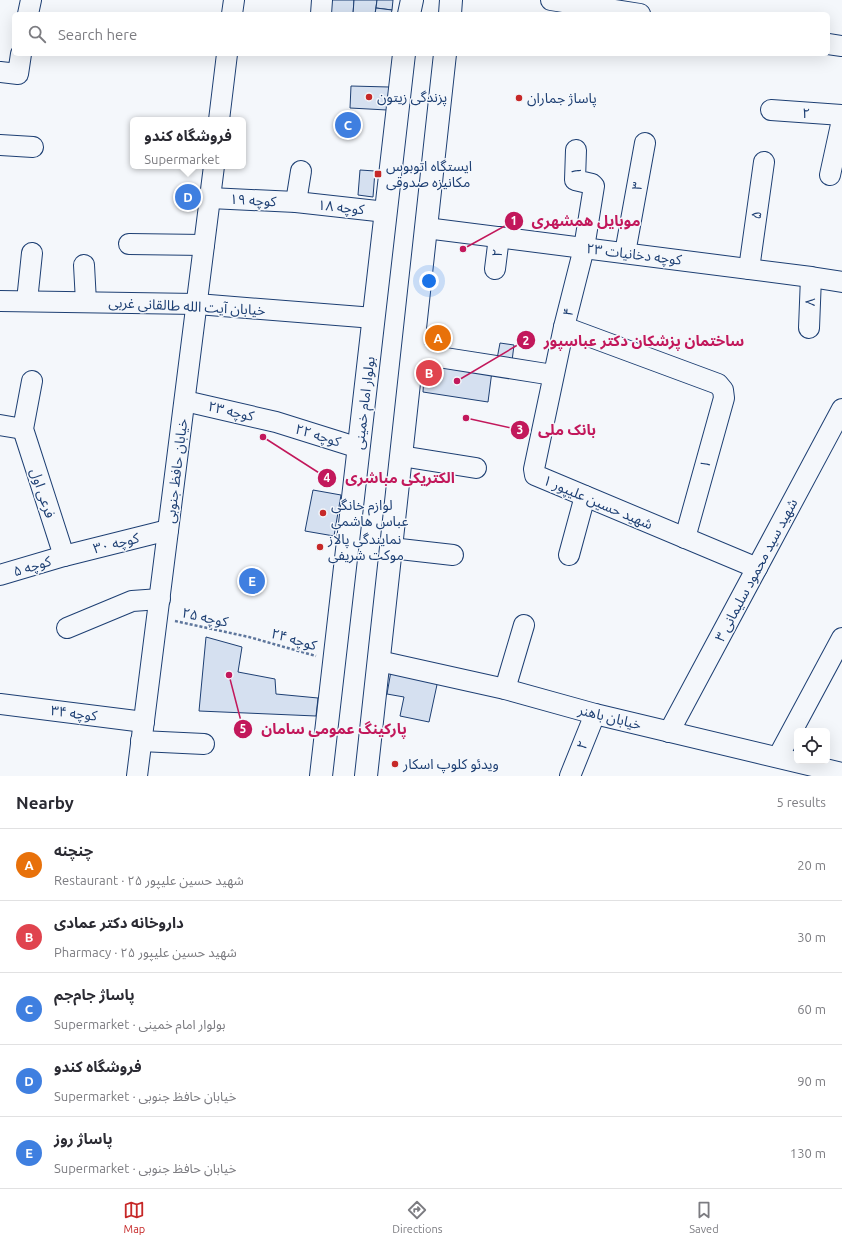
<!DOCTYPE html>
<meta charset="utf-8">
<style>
:root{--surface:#fff;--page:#f2f2f3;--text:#2b2b33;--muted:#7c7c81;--line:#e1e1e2;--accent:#c62828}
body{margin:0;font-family:Ubuntu,"Noto Sans Arabic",sans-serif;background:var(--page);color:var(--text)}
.controls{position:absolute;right:12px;bottom:12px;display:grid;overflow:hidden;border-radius:6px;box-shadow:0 4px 16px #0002}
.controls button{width:36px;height:36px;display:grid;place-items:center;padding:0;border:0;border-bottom:1px solid var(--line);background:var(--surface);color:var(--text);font:20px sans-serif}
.you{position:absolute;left:429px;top:281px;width:14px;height:14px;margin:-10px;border:3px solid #fff;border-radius:50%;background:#1a73e8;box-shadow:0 0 0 6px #1a73e833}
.badge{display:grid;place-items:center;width:26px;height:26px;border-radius:50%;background:var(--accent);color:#fff;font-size:13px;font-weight:700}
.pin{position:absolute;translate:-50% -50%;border:2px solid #fff;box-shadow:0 1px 4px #0006}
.popup{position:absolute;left:130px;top:117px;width:116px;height:52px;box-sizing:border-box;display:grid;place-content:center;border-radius:6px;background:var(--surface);filter:drop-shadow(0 1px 3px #0005);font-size:13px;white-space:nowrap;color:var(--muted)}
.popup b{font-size:15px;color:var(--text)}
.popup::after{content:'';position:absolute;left:50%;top:100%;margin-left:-8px;border:8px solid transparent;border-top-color:var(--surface)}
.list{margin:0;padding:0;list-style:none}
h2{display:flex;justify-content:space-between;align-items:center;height:52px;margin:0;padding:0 16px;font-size:17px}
h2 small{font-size:13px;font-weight:400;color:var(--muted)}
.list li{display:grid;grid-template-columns:26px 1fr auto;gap:12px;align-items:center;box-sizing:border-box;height:72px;padding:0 16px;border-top:1px solid var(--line)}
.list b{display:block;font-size:15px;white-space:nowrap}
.list p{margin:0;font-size:13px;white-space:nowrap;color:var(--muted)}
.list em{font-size:13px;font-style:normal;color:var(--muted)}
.icon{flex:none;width:22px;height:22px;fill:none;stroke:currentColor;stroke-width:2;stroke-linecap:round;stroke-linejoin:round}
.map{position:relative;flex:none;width:842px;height:776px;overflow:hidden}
.search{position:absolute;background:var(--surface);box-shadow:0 4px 16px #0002;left:12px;right:12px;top:12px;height:44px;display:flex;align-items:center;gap:10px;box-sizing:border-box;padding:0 14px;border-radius:6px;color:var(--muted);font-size:15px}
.sheet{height:412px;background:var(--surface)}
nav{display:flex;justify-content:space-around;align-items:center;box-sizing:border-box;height:56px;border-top:1px solid var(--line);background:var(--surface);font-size:11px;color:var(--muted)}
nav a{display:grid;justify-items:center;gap:2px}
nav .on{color:var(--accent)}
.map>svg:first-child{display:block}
.building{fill:#d5e0f0;stroke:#1d3f73}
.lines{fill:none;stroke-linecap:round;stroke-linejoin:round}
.minor-casing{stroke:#1d3f73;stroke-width:22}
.major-casing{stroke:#1d3f73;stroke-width:24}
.path{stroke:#5e769c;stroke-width:2.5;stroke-dasharray:3 2;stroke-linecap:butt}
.minor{stroke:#f4f7fb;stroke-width:20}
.major{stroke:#f4f7fb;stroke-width:22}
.poi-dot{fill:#c62828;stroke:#f4f7fb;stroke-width:1.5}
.labels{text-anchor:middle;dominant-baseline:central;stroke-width:3;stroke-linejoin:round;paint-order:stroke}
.poi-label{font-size:14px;fill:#1d3f73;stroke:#f4f7fb;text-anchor:start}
.street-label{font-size:14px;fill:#1d3f73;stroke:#f4f7fb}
.leader{fill:none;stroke:#c2185b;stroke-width:1.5}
.callout-dot{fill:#c2185b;stroke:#f4f7fb;stroke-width:1.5}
.mark-label{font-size:12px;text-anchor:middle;font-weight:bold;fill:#fff}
.callout-label{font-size:15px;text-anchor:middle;font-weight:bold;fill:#c2185b;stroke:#f4f7fb;stroke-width:3;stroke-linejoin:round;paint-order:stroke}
</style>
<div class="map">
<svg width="842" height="776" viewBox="0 0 842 776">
<rect width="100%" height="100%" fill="#f4f7fb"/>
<g class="building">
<polygon points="327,0 354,0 353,14 325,14"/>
<polygon points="354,0 377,0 375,14 353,14"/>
<polygon points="377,0 393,0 392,10 376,8"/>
<polygon points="376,8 392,10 391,14 375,14"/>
<polygon points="351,86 389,87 387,110 350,108"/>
<polygon points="360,170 375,171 373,197 358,195"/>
<polygon points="500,343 514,345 512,361 497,359"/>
<polygon points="425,359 492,371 488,402 423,392"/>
<polygon points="313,490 341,495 334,536 305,531"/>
<polygon points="206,637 242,647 238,672 275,679 276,694 318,698 316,716 199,711"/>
<polygon points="391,671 438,680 429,722 400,716 404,697 387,694"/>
</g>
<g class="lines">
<defs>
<g id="minor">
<polyline points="551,0 640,14"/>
<polyline points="28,14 31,0"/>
<polyline points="232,14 234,0"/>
<polyline points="321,14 322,0"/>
<polyline points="828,44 842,46"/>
<polyline points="0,72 18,74 21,54"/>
<polyline points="771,110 842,115"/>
<polyline points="219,120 227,54"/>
<polyline points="0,145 33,147"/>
<polyline points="576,150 575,180 592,184 594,186 584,248 564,327 718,384 723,390 724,398 685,538"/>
<polyline points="830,175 842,120"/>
<polyline points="210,198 296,202 386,212"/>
<polyline points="296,202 301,171"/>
<polyline points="426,228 811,277 842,282"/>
<polyline points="129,244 204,245"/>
<polyline points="625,253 645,143"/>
<polyline points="84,265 86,302"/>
<polyline points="495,269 499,237"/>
<polyline points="749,269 764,162"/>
<polyline points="0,301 197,304 374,318"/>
<polyline points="27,301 32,253"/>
<polyline points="564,327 534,469 535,475 757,568"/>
<polyline points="809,328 811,277"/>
<polyline points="413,353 553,375"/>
<polyline points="32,381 23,429 64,556"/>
<polyline points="185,401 276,422 359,448"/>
<polyline points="0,425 23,429"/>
<polyline points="401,456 476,468"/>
<polyline points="391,548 453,555"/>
<polyline points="569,555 585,496"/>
<polyline points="0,575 64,556 168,530"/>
<polyline points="67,628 132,601 160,599"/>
<polyline points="379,661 505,689 595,714 842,773"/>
<polyline points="505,689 524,625"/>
<polyline points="0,704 144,722"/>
<polyline points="669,732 842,409"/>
<polyline points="141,741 204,744"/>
<polyline points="778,757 842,638"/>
<polyline points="137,776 214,166"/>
<polyline points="570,776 595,714"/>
</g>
<g id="major">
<polyline points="409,14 412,0"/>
<polyline points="450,14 451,0"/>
<polyline points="321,776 404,54"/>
<polyline points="366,776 445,54"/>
</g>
</defs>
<use href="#minor" class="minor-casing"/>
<use href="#major" class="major-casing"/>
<polyline class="path" points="175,621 249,637 316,656"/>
<use href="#minor" class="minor"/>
<use href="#major" class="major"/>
</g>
<g class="poi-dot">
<circle cx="369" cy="97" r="4"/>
<circle cx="519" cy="98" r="4"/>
<rect x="374" y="170" width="8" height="8" rx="2"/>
<circle cx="323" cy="513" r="4"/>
<circle cx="320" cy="547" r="4"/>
<circle cx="395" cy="764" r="4"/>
</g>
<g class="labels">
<g class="poi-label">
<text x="377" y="97">پزندگی زیتون</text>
<text x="527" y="98">پاساژ جماران</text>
<text x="386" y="166">ایستگاه اتوبوس<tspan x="386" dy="16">مکانیزه صدوقی</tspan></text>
<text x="331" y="505">لوازم خانگی<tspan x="331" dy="16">عباس هاشمی</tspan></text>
<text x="328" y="539">نمایندگی پالاز<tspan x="328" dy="16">موکت شریفی</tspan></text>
<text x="403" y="764">ویدئو کلوپ اسکار</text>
</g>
<g class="street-label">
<text transform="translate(806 113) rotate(4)">۲</text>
<text transform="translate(576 171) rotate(-91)">۱</text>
<text transform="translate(637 186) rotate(-80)">۳</text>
<text transform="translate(253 200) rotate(3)">کوچه ۱۹</text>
<text transform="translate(341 207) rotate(6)">کوچه ۱۸</text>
<text transform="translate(756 215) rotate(-82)">۵</text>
<text transform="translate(497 253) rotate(-83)">۲</text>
<text transform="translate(634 254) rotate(7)">کوچه دخانیات ۲۳</text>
<text transform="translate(810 302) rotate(-88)">۸</text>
<text transform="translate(187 306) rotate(3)">خیابان آیت الله طالقانی غربی</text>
<text transform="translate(568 312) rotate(-76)">۴</text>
<text transform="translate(364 403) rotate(-83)">بولوار امام خمینی</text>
<text transform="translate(231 411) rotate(13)">کوچه ۲۳</text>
<text transform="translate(318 435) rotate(17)">کوچه ۲۲</text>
<text transform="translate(705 464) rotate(-74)">۱</text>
<text transform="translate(176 471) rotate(-83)">خیابان حافظ جنوبی</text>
<text transform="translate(43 493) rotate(72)">فرعی اول</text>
<text transform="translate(598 502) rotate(23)">شهید حسین علیپور ۱</text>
<text transform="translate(116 543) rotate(-14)">کوچه ۳۰</text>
<text transform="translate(32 566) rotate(-17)">کوچه ۵</text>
<text transform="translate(756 570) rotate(-62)">شهید سید محمود سلیمانی ۳</text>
<text transform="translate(205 617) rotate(12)">کوچه ۲۵</text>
<text transform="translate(294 639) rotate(16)">کوچه ۲۴</text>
<text transform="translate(74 713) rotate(7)">کوچه ۳۴</text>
<text transform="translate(610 717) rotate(14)">خیابان باهنر</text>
<text transform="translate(582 745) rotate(-68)">۲</text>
</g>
</g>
<path class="leader" d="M463 249L514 221M457 381L526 340M466 418L520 430M263 437L327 478M229 675L243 729"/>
<g class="callout-dot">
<circle cx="463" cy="249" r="4"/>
<circle cx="457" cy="381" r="4"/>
<circle cx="466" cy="418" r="4"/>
<circle cx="263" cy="437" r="4"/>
<circle cx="229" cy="675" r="4"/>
<circle cx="514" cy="221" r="10"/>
<circle cx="526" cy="340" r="10"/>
<circle cx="520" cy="430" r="10"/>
<circle cx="327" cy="478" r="10"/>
<circle cx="243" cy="729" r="10"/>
</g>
<g class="mark-label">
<text x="514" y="225">1</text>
<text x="526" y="345">2</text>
<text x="520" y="434">3</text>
<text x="327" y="482">4</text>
<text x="243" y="733">5</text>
</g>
<g class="callout-label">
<text x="586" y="226">موبایل همشهری</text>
<text x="644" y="346">ساختمان پزشکان دکتر عباسپور</text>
<text x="567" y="435">بانک ملی</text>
<text x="400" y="483">الکتریکی مباشری</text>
<text x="334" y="734">پارکینگ عمومی سامان</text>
</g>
</svg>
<div class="controls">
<button><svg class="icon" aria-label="locate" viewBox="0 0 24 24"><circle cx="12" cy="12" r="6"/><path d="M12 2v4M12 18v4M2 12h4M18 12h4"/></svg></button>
</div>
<div class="you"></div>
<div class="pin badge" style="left:438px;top:338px;background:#e8710a">A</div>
<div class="pin badge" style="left:429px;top:373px;background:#e0444e">B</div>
<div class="pin badge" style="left:348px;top:125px;background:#3f7fe0">C</div>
<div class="pin badge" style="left:188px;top:197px;background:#3f7fe0">D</div>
<div class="popup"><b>فروشگاه کندو</b>Supermarket</div>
<div class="pin badge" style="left:252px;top:581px;background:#3f7fe0">E</div>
<div class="search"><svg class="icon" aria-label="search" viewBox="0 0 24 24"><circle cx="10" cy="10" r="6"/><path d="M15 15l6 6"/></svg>Search here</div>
</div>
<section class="sheet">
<h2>Nearby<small>5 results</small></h2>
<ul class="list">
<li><span class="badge" style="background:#e8710a">A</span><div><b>چنچنه</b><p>Restaurant · شهید حسین علیپور ۲۵</p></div><em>20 m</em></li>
<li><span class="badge" style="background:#e0444e">B</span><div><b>داروخانه دکتر عمادی</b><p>Pharmacy · شهید حسین علیپور ۲۵</p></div><em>30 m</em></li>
<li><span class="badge" style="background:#3f7fe0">C</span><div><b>پاساژ جام‌جم</b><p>Supermarket · بولوار امام خمینی</p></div><em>60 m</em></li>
<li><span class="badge" style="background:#3f7fe0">D</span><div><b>فروشگاه کندو</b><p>Supermarket · خیابان حافظ جنوبی</p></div><em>90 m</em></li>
<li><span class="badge" style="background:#3f7fe0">E</span><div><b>پاساژ روز</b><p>Supermarket · خیابان حافظ جنوبی</p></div><em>130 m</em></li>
</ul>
</section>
<nav>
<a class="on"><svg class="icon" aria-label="map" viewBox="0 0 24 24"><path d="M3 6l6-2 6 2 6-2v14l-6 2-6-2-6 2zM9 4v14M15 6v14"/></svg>Map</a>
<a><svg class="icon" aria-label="directions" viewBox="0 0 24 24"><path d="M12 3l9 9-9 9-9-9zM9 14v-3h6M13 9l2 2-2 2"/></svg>Directions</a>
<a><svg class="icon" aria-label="saved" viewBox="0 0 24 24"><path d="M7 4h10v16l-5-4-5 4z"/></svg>Saved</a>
</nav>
